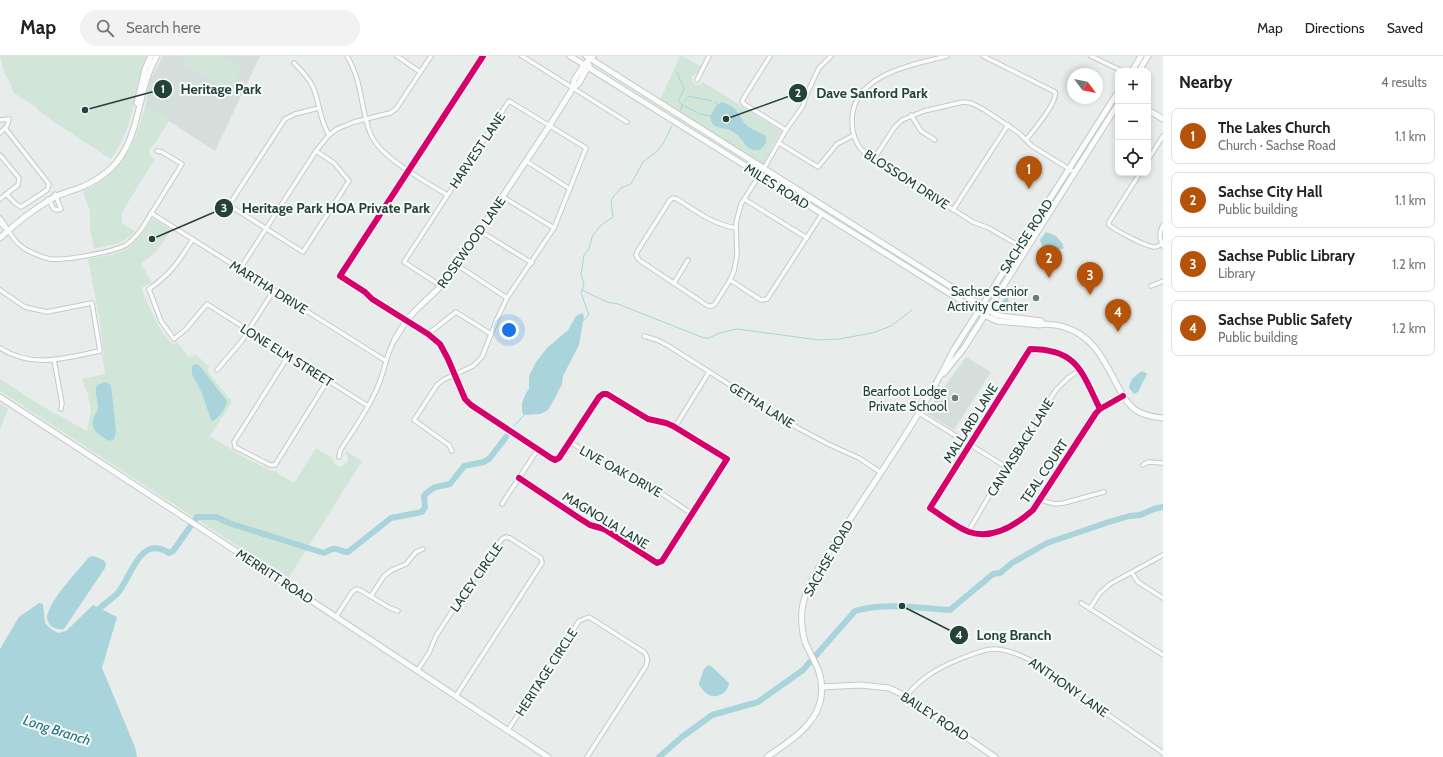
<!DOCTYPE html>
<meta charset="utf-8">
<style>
:root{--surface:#fff;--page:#f2f2f2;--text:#222;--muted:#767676;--line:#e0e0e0;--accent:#b45309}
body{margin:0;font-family:Cabin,sans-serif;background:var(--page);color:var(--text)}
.controls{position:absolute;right:12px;top:12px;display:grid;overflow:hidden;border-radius:8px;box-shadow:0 2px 6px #0003}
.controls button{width:36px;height:36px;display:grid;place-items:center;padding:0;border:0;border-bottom:1px solid var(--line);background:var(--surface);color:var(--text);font:20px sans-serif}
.compass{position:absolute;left:1067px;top:12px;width:36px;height:36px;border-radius:50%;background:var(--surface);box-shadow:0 2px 6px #0003;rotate:122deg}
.you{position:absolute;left:509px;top:274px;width:14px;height:14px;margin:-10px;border:3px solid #fff;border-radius:50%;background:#1a73e8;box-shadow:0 0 0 6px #1a73e833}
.badge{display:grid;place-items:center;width:26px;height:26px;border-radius:50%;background:var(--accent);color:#fff;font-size:13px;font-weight:700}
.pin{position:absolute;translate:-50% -33px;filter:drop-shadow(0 1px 2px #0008)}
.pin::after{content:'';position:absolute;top:21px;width:14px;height:12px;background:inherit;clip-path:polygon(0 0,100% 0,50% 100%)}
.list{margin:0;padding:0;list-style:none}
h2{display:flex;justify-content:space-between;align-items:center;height:52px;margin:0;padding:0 16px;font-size:17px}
h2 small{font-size:13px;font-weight:400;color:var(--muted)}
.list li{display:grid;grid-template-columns:26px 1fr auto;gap:12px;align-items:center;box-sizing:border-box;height:56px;margin:0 8px 8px;padding:0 8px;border:1px solid var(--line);border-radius:8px}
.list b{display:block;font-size:15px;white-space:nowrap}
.list p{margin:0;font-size:13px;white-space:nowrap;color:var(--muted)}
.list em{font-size:13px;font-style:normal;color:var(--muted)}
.icon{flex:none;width:22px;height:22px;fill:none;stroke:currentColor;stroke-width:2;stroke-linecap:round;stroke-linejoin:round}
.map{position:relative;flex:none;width:1163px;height:701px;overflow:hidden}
header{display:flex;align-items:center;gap:24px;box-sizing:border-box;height:56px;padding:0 20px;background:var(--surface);border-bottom:1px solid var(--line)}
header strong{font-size:19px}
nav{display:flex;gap:22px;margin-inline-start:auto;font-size:14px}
.search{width:280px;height:36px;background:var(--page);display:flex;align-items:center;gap:10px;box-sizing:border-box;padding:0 14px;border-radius:22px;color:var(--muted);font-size:15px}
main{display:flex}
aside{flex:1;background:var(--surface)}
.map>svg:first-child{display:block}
.built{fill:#d6dedb}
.green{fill:#d1e6d8}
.water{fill:#a9d4db}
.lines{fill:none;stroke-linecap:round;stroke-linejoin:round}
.stream{stroke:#a9d4db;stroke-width:1}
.river{stroke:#a9d4db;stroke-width:6}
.street-casing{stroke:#c5cac8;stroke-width:5.5}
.secondary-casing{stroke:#c3cbc8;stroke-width:7}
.street{stroke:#fcfcfc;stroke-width:3.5}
.secondary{stroke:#fcfcfc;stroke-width:5}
.cycleway-casing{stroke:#f7fbf9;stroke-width:8}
.cycleway{stroke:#d6006c;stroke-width:6}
.poi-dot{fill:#697e78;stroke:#f7fbf9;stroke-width:1.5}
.labels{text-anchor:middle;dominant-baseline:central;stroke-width:4;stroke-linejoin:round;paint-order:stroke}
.street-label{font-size:13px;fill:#24423a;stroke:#f7fbf9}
.poi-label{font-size:13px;fill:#24423a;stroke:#f7fbf9;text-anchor:end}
.water-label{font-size:14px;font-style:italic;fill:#1c6f80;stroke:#f7fbf9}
.leader{fill:none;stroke:#24423a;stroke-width:1.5}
.callout-dot{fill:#24423a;stroke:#f7fbf9;stroke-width:1.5}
.mark-label{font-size:12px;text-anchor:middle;font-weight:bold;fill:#fff}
.callout-label{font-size:14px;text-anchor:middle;font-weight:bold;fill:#24423a;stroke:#f7fbf9;stroke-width:4;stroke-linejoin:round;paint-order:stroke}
</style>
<header>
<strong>Map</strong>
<div class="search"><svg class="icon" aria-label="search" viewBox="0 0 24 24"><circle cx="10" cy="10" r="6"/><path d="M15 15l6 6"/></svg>Search here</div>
<nav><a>Map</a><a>Directions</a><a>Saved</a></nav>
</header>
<main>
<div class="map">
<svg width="1163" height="701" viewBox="0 0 1163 701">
<rect width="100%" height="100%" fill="#e8edeb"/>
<g class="built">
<polygon points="163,0 260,0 215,95 145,50 150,24"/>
<polygon points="966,301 991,316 954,374 926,357"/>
</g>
<g class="green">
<path d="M0,0H147C136,22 136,47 128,70C124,82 118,92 111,103L57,68L41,57L36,51L21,42L12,35L11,28L4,16Z"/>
<polygon points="185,0 222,0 243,13 230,35 181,8"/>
<polygon points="680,0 683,0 701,11 698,17 692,20 692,24 694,28 699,29 703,26 781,75 763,109 660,44"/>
<path d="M146,49L169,65L156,86L149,93C149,98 150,101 155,103L122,156V167L135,175C125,188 110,189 94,193L90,173V155L83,136C125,115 133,91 146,49Z"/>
<path d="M152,163H154L171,174L158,194L141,208L152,226L141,232C147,245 162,283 174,288L177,286L189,302L195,298L209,310L208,316L232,346L210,380L242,400L272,415H275L294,427L316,392L331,401L335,409L340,411C350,406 349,403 345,394L362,405L288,523L0,335V323L40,349L87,375L91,355L88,339L82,323L105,318L102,298H104L99,261L88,203C125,197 132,195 152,163Z"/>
<polygon points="0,347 8,353 0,373"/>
</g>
<g class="water">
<path d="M722,46C741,52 738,63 749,71C754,75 760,76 766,80V87L760,94C745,96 745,84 735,77C729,72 719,73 714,69C711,67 711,64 710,60L717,49Z"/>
<polygon points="1046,176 1056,180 1063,188 1063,191 1065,192 1049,196 1044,195 1040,184"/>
<polygon points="1008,239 1009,252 1006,254 1001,252 1001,247"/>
<polygon points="582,257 584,260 579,289 563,320 562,328 555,342 548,354 540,358 524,359 522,356 522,347 526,337 529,333 529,320 536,306 547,292 568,274 576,260"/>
<path d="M196,308L199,309L227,345C226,352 219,362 213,365L211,364L202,337L192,318V310Z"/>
<path d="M1142,315L1147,318L1138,336L1134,338L1129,332C1130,323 1135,320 1142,315Z"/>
<path d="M106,326L111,329L116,375L114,383L109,385C101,380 91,375 93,364C94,359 98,356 98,351C98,343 94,337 97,329Z"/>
<path d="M94,500L103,504L106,507L105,512L64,573C59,574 54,573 50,569C47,565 46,561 48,557C54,539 77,516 89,501Z"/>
<polygon points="39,547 43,548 45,567 51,573 58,577 66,575 93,549 117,561 102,612 135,691 137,701 0,701 0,593 19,561"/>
<path d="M708,609L711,610L729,627C729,634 720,642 712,640C707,640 702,633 699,629V627L704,613Z"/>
</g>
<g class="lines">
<g class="stream">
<polyline points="677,17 684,33 678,45 682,49"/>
<polyline points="685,45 689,40 712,45"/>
<polyline points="715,46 717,49"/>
<polyline points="681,54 682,49 700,58 710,60"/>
<polyline points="582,234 584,228 581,218 584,199 589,193 592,181 600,170 613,161 611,145 613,141 621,132 631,128 643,106 657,95 663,88 672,70"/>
<polyline points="583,265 589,259 581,237 582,234 607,246 618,248 704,282 709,282 719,277 737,273 819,284 839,283 872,277 891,270 912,254"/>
<polyline points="514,370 524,359"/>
</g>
<g class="river">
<path d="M94,559C100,550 109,545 117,538C132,521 139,478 169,497L173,495L197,461H216L229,467L324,497C340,488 336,496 348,496L391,462L422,456L425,451L424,440C434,429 437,431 450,428L464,410L484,406L490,402L506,381"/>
<path d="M659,701L682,681L712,659L758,646L803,614L855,555C885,546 919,552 950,554L993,518L1000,517L1012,507L1047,487L1109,466L1129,460L1140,459L1154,453L1163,451"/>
</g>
<defs>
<g id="street">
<path d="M347,0C363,26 360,53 371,79C381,102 425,125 447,139"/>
<polyline points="397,0 420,16"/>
<polyline points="483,0 340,220 365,236 372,243 428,278 440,288 448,303 465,343 471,349 551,402 555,404 559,402 599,341 603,338 607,338 648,363 666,367 673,370 727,403 662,505 657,507 604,473 590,469 579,462 519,422"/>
<polyline points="522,0 627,66"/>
<polyline points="770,0 742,45 744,48 786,74"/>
<path d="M947,0C913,9 852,18 852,65C852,74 854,85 861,93C871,104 886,111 898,119C923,135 948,150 973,166L989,172L1025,193"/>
<path d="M983,0L1055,36C1058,46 1033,75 1026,84"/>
<polyline points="1091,0 1122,15"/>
<path d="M294,7C301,14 309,22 313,31C320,47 319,63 329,79"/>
<polyline points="697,24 709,0"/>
<polyline points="911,59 921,75 935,84"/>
<polyline points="0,64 9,63 7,70 0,77"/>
<polyline points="5,72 49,128 47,134 21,151 16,148 6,138"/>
<polyline points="779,87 818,111 837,88 854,79"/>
<polyline points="316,95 334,107 349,125 303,196 229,149 285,63 295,58 319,52"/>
<polyline points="0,99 19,122 18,129 0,143"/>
<polyline points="874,103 894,72 902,64 924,55 963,46 971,47 983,53 1019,77 1032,90 1074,116"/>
<polyline points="1148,104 1163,80"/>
<polyline points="526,105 570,133"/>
<path d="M1140,117L1109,166V169C1115,174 1148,192 1156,191C1157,191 1161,188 1162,188"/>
<polyline points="503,141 554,172"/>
<polyline points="48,143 54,153 57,154 61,153 55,138"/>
<polyline points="744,143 807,182"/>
<polyline points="953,154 1008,69"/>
<polyline points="151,157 386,305"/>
<path d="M0,162C9,173 12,185 25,193C32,197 41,201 50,203C65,205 113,196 126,189C132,185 136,180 141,174L182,108L162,96L157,95"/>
<polyline points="0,167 8,175"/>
<path d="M1163,169C1159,177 1159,182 1163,190"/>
<path d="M736,172C712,168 696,155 677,143L673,142L670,144L637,196L636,199L639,204L708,250H712L715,248L730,224L734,215L737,199L736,167L741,148L766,109L786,74L803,50L806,40L815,20L819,12L831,0"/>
<polyline points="480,175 532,207"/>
<path d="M193,183C179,205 171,218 149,233L161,265L174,283L186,273L207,248L368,350"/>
<polyline points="457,209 507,242"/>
<polyline points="240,213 316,95 329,79 337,73 354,66 390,57 396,53 431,0"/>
<polyline points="730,224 761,244 767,243 822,158"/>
<polyline points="674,227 688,204"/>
<polyline points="441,230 404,206 509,45 586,92 554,172 507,242 497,263 482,301 473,310 443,324 437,329 414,364 449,389 452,395"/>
<polyline points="1151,230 1163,225"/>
<path d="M0,234L25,251L47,256L92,247L100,295C64,302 33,313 0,292"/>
<polyline points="428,278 456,256 491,278"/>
<polyline points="644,280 657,284 667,289 798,372 828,388 859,402 880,416"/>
<polyline points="289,299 234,386 235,391 270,409 275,409 328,324"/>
<polyline points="54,304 62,347 61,353"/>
<polyline points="217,314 241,286 274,234"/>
<path d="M1100,353C1082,317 1078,293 1030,293L930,452C940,459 958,472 969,476C992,484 1016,469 1033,454L1096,357L1100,353L1123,340"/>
<polyline points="919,357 1006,411"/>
<polyline points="675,371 709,316"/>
<polyline points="570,386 614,414 622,418 642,424 692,458"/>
<path d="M339,401L340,395C353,374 369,353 378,330C385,314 386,298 395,283"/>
<polyline points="1143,409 1148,406 1163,407"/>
<polyline points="1040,444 1055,448 1064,447 1104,436"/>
<polyline points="502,448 538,393"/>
<polyline points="968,476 1006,411 1056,334 1068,322 1080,314"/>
<polyline points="1132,517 1138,526 1163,542"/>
<polyline points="371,540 384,520 392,514 406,508 416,496 423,493"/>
<polyline points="1081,547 1163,599"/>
<polyline points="1090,552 1100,537 1110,528 1163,499"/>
<polyline points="336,561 352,536 356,533 360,534 390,552 398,555"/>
<polyline points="417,615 429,597 436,580 481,511 502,483 506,481 510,482 541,502 542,507 456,640"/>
<path d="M906,640C913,632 920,625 929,619C941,610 982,592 996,593C1032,596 1072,633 1100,653C1121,668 1142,682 1163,697"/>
<path d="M508,674L579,565L589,561L644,596C648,601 648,603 646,610L587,701"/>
</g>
<g id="secondary">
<path d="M570,0L984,259L997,265L1040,269C1046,267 1056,269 1061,270C1091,278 1102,300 1115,325C1120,334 1124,344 1132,351C1140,359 1152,361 1163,362"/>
<polyline points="586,0 996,259 1001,260 1041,265 1043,268"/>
<polyline points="1132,15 1141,0"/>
<polyline points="1139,15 1148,0"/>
<polyline points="573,32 574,24 584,9 593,0"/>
<polyline points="137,47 145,13 151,0"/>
<polyline points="1148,54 1163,63"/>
<path d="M0,182C16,167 34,153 53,142C62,137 72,135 82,131C98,124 114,113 123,97C141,67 139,30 157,0"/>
<polyline points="395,283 406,265 415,255 441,230 457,209 550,69 573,32 579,27 589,9"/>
<polyline points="944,317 964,292 1118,48"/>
<polyline points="0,341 268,516 548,701"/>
<polyline points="822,631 860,629 889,632 906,640 995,701"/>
<path d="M767,701C781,691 798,681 809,667C822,652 825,632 818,613C814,604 809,595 805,586C801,571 800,555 805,541C813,517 834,489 847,468C884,411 923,356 953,295L1116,39L1118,38"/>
</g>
</defs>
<use href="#street" class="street-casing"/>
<use href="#secondary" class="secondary-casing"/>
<use href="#street" class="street"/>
<use href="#secondary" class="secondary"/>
<defs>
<g id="cycleway">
<polyline points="483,0 340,220 365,236 372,243 428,278 440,288 448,303 465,343 471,349 551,402 555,404 559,402 599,341 603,338 607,338 648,363 666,367 673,370 727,403 662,505 657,507 604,473 590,469 579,462 519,422"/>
<path d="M1100,353C1082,317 1078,293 1030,293L930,452C940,459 958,472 969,476C992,484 1016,469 1033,454L1096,357L1100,353L1123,340"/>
</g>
</defs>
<use href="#cycleway" class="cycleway-casing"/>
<use href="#cycleway" class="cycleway"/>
</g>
<g class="poi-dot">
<circle cx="1036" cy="242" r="4"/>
<circle cx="955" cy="342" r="4"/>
</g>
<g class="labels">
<g class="street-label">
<text transform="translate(477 94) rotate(-56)">HARVEST LANE</text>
<text transform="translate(907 123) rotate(33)">BLOSSOM DRIVE</text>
<text transform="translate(777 130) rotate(32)">MILES ROAD</text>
<text transform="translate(1026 180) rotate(-57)">SACHSE ROAD</text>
<text transform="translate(471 186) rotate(-55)">ROSEWOOD LANE</text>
<text transform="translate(269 231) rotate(32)">MARTHA DRIVE</text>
<text transform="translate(287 299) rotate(32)">LONE ELM STREET</text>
<text transform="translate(762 349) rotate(32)">GETHA LANE</text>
<text transform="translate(970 367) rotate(-58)">MALLARD LANE</text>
<text transform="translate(1020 391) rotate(-58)">CANVASBACK LANE</text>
<text transform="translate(621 415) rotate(29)">LIVE OAK DRIVE</text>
<text transform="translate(1044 415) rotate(-56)">TEAL COURT</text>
<text transform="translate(606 464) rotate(31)">MAGNOLIA LANE</text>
<text transform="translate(828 502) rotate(-60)">SACHSE ROAD</text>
<text transform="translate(275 520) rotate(33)">MERRITT ROAD</text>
<text transform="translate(476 521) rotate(-55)">LACEY CIRCLE</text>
<text transform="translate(546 616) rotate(-57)">HERITAGE CIRCLE</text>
<text transform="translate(1069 631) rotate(35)">ANTHONY LANE</text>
<text transform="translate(935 660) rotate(33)">BAILEY ROAD</text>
</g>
<g class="poi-label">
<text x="1028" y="235">Sachse Senior<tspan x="1028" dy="15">Activity Center</tspan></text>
<text x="947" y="335">Bearfoot Lodge<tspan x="947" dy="15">Private School</tspan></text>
</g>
<g class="water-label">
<text transform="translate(57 674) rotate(18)">Long Branch</text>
</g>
</g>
<path class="leader" d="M85 54L163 33M726 63L798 37M152 183L224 152M902 550L959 579"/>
<g class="callout-dot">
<circle cx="85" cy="54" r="4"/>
<circle cx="726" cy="63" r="4"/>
<circle cx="152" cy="183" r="4"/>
<circle cx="902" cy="550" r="4"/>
<circle cx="163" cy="33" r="10"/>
<circle cx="798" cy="37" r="10"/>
<circle cx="224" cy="152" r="10"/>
<circle cx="959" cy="579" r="10"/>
</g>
<g class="mark-label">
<text x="163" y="37">1</text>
<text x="798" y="41">2</text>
<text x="224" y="156">3</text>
<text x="959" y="583">4</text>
</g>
<g class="callout-label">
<text x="221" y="38">Heritage Park</text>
<text x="872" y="42">Dave Sanford Park</text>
<text x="336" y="157">Heritage Park HOA Private Park</text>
<text x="1014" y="584">Long Branch</text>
</g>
</svg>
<div class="controls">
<button>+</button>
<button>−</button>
<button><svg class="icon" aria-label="locate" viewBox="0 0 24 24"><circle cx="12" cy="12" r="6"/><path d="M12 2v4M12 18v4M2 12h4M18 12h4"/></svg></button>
</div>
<svg class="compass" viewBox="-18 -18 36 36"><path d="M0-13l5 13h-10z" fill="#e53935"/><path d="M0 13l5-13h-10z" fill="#767676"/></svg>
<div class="you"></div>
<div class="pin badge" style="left:1029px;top:133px">1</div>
<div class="pin badge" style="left:1049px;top:222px">2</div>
<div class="pin badge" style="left:1090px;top:239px">3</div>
<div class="pin badge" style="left:1118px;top:276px">4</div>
</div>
<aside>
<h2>Nearby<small>4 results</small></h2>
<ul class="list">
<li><span class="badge">1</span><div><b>The Lakes Church</b><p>Church · Sachse Road</p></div><em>1.1 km</em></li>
<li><span class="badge">2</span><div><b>Sachse City Hall</b><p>Public building</p></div><em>1.1 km</em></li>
<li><span class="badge">3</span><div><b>Sachse Public Library</b><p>Library</p></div><em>1.2 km</em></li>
<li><span class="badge">4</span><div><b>Sachse Public Safety</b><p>Public building</p></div><em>1.2 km</em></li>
</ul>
</aside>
</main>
